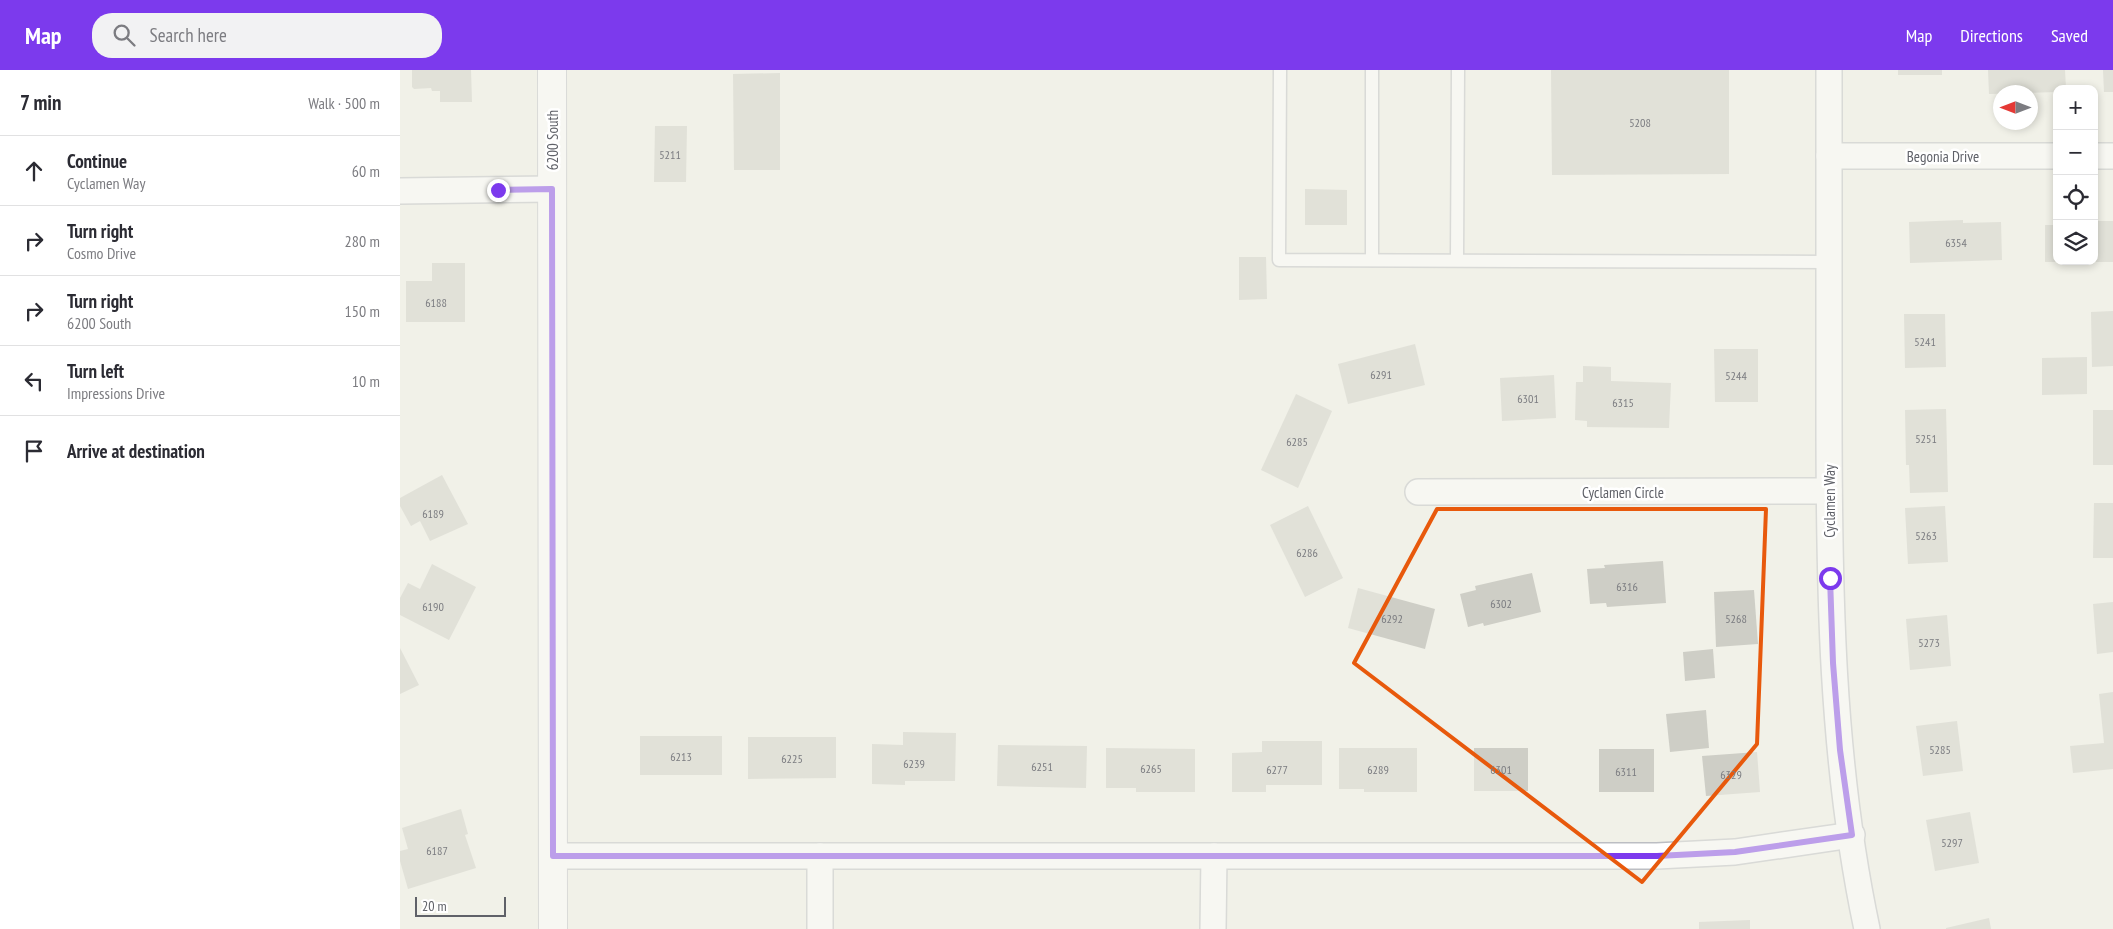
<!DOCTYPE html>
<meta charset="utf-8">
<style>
:root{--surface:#fff;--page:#f2f2f3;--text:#2b2b33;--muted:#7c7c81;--line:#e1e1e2;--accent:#7c3aed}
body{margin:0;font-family:"PT Sans Narrow",sans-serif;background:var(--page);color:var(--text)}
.controls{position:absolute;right:15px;top:15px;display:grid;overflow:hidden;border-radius:10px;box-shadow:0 2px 8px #0003}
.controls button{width:45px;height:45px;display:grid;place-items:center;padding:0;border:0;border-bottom:1px solid var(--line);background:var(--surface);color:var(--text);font:25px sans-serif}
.compass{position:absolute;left:1593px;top:15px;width:45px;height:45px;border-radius:50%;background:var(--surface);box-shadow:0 2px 8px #0003;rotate:270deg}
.scale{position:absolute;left:15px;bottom:12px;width:91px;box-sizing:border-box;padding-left:5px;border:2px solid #5f6168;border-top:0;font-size:14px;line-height:18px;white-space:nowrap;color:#5f6168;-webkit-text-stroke:4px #fff;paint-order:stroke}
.stop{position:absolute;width:15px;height:15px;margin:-11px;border:4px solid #7c3aed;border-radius:50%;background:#fff}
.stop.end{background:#7c3aed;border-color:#fff;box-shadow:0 1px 5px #0008}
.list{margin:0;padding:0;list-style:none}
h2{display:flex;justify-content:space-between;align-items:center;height:65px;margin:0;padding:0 20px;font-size:21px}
h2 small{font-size:16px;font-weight:400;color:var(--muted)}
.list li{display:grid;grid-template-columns:32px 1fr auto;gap:15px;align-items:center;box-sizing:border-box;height:70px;padding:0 20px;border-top:1px solid var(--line)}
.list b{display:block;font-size:19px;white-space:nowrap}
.list p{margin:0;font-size:16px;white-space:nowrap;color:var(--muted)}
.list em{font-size:16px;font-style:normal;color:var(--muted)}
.icon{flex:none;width:28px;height:28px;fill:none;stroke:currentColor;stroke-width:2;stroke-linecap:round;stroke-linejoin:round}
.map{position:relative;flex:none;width:1713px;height:859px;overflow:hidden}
header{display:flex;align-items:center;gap:30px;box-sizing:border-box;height:70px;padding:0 25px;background:var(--accent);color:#fff}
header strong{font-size:24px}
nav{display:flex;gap:28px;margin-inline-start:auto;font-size:18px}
.search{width:350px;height:45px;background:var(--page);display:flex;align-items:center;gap:12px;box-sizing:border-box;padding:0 18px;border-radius:20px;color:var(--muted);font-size:19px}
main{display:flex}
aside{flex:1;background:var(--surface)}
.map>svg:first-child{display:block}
.building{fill:#cecec6}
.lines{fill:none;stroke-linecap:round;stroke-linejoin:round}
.service-casing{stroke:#bcbec3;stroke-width:15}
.minor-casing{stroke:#bcbec3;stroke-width:28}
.secondary-casing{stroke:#bdbfc5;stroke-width:30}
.service{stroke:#fff;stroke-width:12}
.minor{stroke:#fff;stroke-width:25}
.secondary{stroke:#fff;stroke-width:28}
.route{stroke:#7c3aed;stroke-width:6}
.marked{fill:none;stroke:#e8590c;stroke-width:4;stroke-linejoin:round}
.labels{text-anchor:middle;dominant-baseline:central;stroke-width:5;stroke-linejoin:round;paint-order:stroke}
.number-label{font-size:12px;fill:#7b7c80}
.street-label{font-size:15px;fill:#5f6168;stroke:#fff}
</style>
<header>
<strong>Map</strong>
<div class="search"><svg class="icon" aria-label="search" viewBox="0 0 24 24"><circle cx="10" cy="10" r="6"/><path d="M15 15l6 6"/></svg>Search here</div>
<nav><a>Map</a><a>Directions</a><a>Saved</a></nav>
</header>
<main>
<aside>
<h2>7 min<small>Walk · 500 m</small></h2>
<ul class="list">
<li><svg class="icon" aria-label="ahead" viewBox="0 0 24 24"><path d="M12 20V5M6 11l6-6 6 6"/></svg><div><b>Continue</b><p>Cyclamen Way</p></div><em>60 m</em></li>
<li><svg class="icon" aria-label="right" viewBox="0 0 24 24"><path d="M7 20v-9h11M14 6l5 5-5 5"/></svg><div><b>Turn right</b><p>Cosmo Drive</p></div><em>280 m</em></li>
<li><svg class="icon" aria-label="right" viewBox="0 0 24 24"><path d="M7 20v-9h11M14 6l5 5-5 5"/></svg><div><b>Turn right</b><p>6200 South</p></div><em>150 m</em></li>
<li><svg class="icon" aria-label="left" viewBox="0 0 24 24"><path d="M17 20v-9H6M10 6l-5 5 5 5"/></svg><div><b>Turn left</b><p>Impressions Drive</p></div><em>10 m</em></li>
<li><svg class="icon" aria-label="arrive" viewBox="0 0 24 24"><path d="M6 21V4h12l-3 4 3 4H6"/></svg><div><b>Arrive at destination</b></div></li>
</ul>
</aside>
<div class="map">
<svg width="1713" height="859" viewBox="0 0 1713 859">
<rect width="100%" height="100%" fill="#f1f1e8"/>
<g class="building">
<polygon points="12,0 71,0 72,32 40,32 40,21 32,21 31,18 14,19 12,17"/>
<polygon points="1151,0 1329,0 1329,104 1152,105"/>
<rect x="1498" y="0" width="44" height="5"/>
<polygon points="1588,0 1665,0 1666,19 1657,19 1657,22 1589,24"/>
<polygon points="1703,0 1713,0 1713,22 1704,22"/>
<polygon points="380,3 380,100 334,100 333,4"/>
<polygon points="255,56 287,56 286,112 254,112"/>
<polygon points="905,119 947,120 947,155 905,155"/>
<polygon points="1563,150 1563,153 1601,152 1602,190 1510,193 1509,152"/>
<rect x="1694" y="151" width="19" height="41"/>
<rect x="1645" y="155" width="12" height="37"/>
<polygon points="839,187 866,187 867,229 839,230"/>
<polygon points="32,193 65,193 65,252 6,252 6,211 32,211"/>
<polygon points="1713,241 1713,296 1692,297 1691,242"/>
<polygon points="1504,244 1545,244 1546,297 1505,298"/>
<polygon points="1015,274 1025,315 948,334 938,294"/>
<polygon points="1314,279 1358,279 1358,332 1315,332"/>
<polygon points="1687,287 1687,324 1642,325 1642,288"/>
<polygon points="1183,296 1211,297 1211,311 1271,313 1269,358 1187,357 1187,351 1175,350 1176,312 1183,312"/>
<polygon points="1154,305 1156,348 1102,351 1100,308"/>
<polygon points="896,324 932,341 898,418 861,400"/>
<polygon points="1546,339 1548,422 1510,423 1509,395 1506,395 1505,340"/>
<rect x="1693" y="340" width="20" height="55"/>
<polygon points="42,405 68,454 30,471 20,451 11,456 0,436 0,428"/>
<polygon points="1694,433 1713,433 1713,488 1693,488"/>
<polygon points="908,436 943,508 905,527 870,455"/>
<polygon points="1545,436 1548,492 1508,494 1505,438"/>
<polygon points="1263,491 1266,533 1207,537 1206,533 1190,534 1187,499 1205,498 1204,495"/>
<polygon points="32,494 76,517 49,570 0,545 0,528 8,513 20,519"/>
<polygon points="1132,503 1141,542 1084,556 1083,553 1068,557 1060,524 1076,520 1075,516"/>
<polygon points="958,518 1035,539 1025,579 948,558"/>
<polygon points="1354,520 1358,574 1316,577 1314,522"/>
<polygon points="1713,532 1713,582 1697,584 1693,534"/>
<polygon points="1547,545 1551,596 1510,600 1506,549"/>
<polygon points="0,578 19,615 0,624"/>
<polygon points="1313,579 1315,608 1285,611 1283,582"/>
<polygon points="1713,622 1713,699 1673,703 1670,676 1704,673 1699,624"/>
<polygon points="1306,640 1309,678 1270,682 1266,644"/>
<polygon points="1557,651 1563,701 1523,706 1516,656"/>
<polygon points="503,662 556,663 555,711 505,711 505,715 472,714 472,674 503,675"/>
<rect x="240" y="666" width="82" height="39"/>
<polygon points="348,667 436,667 436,708 348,709"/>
<polygon points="862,671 922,671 922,715 866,715 866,722 832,722 832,683 862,682"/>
<polygon points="598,675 687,676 686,718 597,716"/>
<polygon points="706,678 795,679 795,722 736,722 736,718 706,718"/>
<polygon points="939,678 1017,678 1017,722 964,722 964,719 939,719"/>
<rect x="1074" y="678" width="54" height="43"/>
<rect x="1199" y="679" width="55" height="43"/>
<polygon points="1357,682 1360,722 1306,726 1302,686"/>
<polygon points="61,739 68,764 65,765 76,798 8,819 0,791 0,781 8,779 2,758"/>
<polygon points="1570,742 1579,793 1535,801 1526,750"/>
<polygon points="1589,848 1591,859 1546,859 1546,858"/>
<polygon points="1350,850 1350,859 1299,859 1299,852"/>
</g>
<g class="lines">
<defs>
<g id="service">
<polyline points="880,0 879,190 1429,192"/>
<polyline points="972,0 972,190"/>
<polyline points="1057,190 1058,0"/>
</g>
<g id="minor">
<path d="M1429,0C1429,115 1429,231 1429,346C1429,518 1431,690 1467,859"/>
<polyline points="1429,86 1657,86"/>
<polyline points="1694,86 1713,86"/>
<polyline points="0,121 152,119"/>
<polyline points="1018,422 1429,421"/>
<polyline points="153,786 1257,786 1335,782 1452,765"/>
<polyline points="420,786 420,859"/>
<polyline points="813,859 814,786"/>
</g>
<polyline id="secondary" points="152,0 153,859"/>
</defs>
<use href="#service" class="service-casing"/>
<use href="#minor" class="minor-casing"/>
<use href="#secondary" class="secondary-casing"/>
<use href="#service" class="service"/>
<use href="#minor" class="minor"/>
<use href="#secondary" class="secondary"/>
</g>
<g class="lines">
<polyline class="route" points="98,120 152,119 153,786 1257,786 1335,782 1452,765 1440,680 1433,593 1430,508"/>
</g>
<path d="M0 0H1713V859H0ZM1037,439H1366L1357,674L1242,812L954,593Z" fill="#f1f1e8" fill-opacity=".55" fill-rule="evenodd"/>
<path class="marked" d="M1037,439H1366L1357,674L1242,812L954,593Z"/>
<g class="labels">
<g class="number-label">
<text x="1240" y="52">5208</text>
<text x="270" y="84">5211</text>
<text x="1556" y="172">6354</text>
<text x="36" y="232">6188</text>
<text x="1525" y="271">5241</text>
<text x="981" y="304">6291</text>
<text x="1336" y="305">5244</text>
<text x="1128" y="328">6301</text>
<text x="1223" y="332">6315</text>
<text x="1526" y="368">5251</text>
<text x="897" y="371">6285</text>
<text x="33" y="443">6189</text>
<text x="1526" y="465">5263</text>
<text x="907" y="482">6286</text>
<text x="1227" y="516">6316</text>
<text x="1101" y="533">6302</text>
<text x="33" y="536">6190</text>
<text x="992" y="548">6292</text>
<text x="1336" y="548">5268</text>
<text x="1529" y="572">5273</text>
<text x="1540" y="679">5285</text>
<text x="281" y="686">6213</text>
<text x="392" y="688">6225</text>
<text x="514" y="693">6239</text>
<text x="642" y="696">6251</text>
<text x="751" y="698">6265</text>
<text x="877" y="699">6277</text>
<text x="978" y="699">6289</text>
<text x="1101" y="699">6301</text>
<text x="1226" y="701">6311</text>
<text x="1331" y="704">6329</text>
<text x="1552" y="772">5297</text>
<text x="37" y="780">6187</text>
</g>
<g class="street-label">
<text transform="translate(152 70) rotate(-90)">6200 South</text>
<text x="1543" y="86">Begonia Drive</text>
<text x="1223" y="422">Cyclamen Circle</text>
<text transform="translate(1429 431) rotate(-90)">Cyclamen Way</text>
</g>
</g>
</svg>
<div class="controls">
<button>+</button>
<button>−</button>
<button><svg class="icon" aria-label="locate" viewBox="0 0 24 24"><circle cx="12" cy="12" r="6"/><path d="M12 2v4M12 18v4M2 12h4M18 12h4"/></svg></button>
<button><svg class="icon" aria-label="layers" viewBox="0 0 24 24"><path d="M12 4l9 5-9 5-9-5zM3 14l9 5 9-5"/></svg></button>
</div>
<svg class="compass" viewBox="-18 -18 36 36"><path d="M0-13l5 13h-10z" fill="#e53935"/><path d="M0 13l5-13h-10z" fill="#7c7c81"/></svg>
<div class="scale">20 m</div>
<div class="stop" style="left:1430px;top:508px"></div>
<div class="stop end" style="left:98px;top:120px"></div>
</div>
</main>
